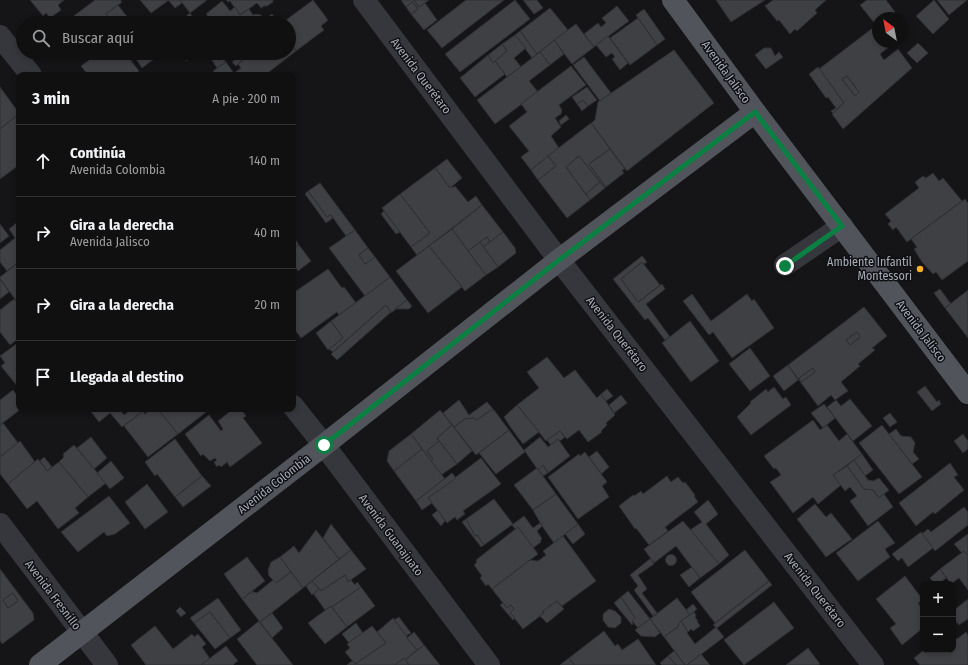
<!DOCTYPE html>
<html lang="es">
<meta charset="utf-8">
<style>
:root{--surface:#101011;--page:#19191a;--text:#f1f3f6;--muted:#9c9d9f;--line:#303031}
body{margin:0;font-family:"Fira Sans Condensed",sans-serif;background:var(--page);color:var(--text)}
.controls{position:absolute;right:12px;bottom:12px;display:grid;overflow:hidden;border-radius:8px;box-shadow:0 2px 6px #0003}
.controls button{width:36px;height:36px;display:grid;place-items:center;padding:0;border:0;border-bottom:1px solid var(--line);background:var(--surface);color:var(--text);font:20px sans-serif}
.compass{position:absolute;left:872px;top:12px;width:36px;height:36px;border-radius:50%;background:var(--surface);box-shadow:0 2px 6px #0003;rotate:328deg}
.stop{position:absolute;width:12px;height:12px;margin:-9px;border:3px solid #0b8043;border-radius:50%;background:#fff}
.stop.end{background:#0b8043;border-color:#fff;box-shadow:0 1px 4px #0008}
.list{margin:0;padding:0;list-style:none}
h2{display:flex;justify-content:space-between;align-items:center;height:52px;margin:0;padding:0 16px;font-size:17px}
h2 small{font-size:13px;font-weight:400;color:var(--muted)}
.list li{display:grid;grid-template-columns:26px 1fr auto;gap:12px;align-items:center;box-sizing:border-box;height:72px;padding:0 16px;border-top:1px solid var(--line)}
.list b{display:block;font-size:15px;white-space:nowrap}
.list p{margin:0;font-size:13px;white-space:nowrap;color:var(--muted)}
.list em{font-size:13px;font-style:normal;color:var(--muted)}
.icon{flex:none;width:22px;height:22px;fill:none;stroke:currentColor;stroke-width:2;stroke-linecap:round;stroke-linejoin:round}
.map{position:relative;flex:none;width:968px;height:665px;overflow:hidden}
.search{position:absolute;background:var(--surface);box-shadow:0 2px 6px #0003;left:16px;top:16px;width:280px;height:44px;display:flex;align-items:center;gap:10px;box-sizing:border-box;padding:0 14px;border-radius:22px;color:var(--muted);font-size:15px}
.panel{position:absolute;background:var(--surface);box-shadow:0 2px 6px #0003;left:16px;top:72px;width:280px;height:340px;border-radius:8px}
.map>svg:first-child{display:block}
.building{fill:#3f4044;stroke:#2f2f33;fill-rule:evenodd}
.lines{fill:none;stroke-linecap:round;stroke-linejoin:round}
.minor{stroke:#36373d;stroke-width:22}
.major{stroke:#52545c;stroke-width:22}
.route{stroke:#0b8043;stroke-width:5}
.poi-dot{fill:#fdaf28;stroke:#101012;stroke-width:1.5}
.labels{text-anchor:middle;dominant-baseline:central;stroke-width:3;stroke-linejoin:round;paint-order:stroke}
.street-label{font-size:12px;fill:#a6acb8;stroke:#101012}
.poi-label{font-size:12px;fill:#a6acb8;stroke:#101012;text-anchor:end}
</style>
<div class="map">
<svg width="968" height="665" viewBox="0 0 968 665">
<rect width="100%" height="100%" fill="#151517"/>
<g class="building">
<polygon points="30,0 64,0 58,5 61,10 50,18 46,13 43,16"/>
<polygon points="95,0 120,0 122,2 106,14 111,23 69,23 67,21"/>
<polygon points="140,0 169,0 151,13"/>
<polygon points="168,0 180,0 182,3 175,8"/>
<polygon points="180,0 207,0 190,13"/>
<polygon points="226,0 273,0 273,2 267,6 264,6 261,8 257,3 240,15 230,1 228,2"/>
<polygon points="313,0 328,20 321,26 324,30 296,51 289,41 289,23 282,23"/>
<polygon points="401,0 414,0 419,7 425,3 437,20 424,30 411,14 418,9 412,2 406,7"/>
<polygon points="414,0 429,0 419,7"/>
<polygon points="466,0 504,0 442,48 427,30"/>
<polygon points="515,0 530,19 460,72 445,54"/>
<polygon points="523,0 537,0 543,8 534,14"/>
<polygon points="716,0 765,0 731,22"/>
<polygon points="773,0 826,0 815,10 817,13 797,31 795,29 790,34 779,20 777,21 765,6"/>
<polygon points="867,0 886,0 895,12 888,18 878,18 878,24 876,25 860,5"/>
<polygon points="934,0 949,19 933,34 916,16"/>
<polygon points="937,0 967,0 949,15"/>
<polygon points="222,1 230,11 235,7 240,15 249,9 253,15 256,14 261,15 264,20 272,14 279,23 213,23 206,14"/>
<polygon points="412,2 418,9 411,14 406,7"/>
<polygon points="118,5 132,23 111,23 106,14"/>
<polygon points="617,6 629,21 594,47 584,34 598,23 601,27 606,23 602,18"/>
<polygon points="550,8 568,30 537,54 520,31"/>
<polygon points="644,9 665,39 657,45 636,15"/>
<polygon points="190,13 197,23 171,22 178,16 181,20"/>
<polygon points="638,18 657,45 630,65 610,38"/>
<polygon points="576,24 594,47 572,64 554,40"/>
<path d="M878,24V42H893L894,43L880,54L884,60L898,49L912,68L843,129L832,114L844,103L819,69ZM847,76L859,92L855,96L842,79Z"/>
<polygon points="520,31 537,54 532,58 515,35"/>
<polygon points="515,35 526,48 514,58 521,67 507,77 495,61 507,51 502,44"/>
<polygon points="608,36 628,63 620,70 612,59 615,57 612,53 606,57 596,45"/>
<polygon points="554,40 564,54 550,65 540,52"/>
<polygon points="918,43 928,53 917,63 907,53"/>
<polygon points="291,44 296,51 265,75 235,75 234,73 241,68 238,64 252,53 272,53 274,56 278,53 289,53 289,45"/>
<polygon points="502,44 507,51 493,63 488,55"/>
<polygon points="764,48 771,48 775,56 779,52 783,57 766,69 755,55"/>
<polygon points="674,50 714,103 627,171 591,123 595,120 598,102"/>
<polygon points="540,52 550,65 529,81 538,92 495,124 477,100"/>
<polygon points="99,53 125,53 139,71 134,75 88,75 81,66"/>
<polygon points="125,53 132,53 136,58 131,61"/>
<polygon points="132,53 162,53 142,68"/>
<polygon points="180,53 196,53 186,61"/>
<polygon points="210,53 219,53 226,62 217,68 208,54"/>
<polygon points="228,53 247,53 242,55 244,58 236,66 232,62 234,61"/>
<polygon points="488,55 493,63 495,61 505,74 475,97 460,78"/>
<polygon points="584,57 611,93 600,101 573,65"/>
<polygon points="226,62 235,75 216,75 213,71"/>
<polygon points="571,66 586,85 559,105 562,110 561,114 555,118 561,127 551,136 559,148 531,170 521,157 529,151 509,126 527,112 521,104"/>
<polygon points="818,67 844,103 833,113 831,111 836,108 828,97 826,98 809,74"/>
<polygon points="847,76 859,92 855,96 842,79"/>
<polygon points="0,87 19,113 19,114 0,129"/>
<polygon points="587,87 597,100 588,106 583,100 577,104 572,97"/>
<polygon points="583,100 588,106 582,111 577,104"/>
<polygon points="19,114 19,165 0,179 0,129"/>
<polygon points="566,115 569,119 561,125 559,121"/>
<polygon points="591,123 610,149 589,164 606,187 605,188 579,156 566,167 590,200 567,218 538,180 556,166 548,156"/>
<polygon points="610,149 625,169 622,170 624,173 606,187 589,164"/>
<polygon points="548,156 556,166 538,180 531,170"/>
<polygon points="579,156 600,182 586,194 566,167"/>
<polygon points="447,159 462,178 450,188 435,168"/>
<polygon points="435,168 450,188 452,186 453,188 455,186 468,202 476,196 482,205 417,255 411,247 430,233 400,194"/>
<polygon points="933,173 939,181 943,178 962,201 907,242 896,227 893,230 888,224 891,221 885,214 919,188 915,182 923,176 926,178"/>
<polygon points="600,182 605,188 590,200 586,194"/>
<polygon points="320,183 355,230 346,236 331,215 327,217 308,191"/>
<polygon points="308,191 327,217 331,215 333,218 326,223 305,194"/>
<polygon points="400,194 430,233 411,247 382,208"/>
<polygon points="965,199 968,203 968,261 942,280 936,272 933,274 922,262 914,249 917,247 911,239"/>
<polygon points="482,205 503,232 490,242 487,237 468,251 452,229"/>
<polygon points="384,211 400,232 396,234 381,214"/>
<polygon points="19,221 19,262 7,271 0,262 0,250 15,238 9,229"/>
<polygon points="0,224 9,236 0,243"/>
<polygon points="452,229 486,275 465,291 429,246"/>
<polygon points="355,230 368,248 359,255 365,264 375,257 390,277 365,296 329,248"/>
<polygon points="503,232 515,248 516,253 498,267 483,247"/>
<polygon points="293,236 299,245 293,249"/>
<polygon points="487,237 490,242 483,247 480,242"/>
<polygon points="480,242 498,267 486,275 468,251"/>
<polygon points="299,245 311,261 298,271 296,268 293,270 293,249"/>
<polygon points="429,246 462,287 428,313 396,271"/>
<polygon points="368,248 375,257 365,264 359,255"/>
<polygon points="642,256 647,262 644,264 642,262 621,279 638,302 662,284 665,289 646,304 670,337 665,340 648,318 645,320 613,279"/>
<polygon points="19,262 19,302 18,303 0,279 0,277"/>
<polygon points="642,262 660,285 638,302 621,279"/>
<polygon points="328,269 342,288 344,287 356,303 339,315 337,312 301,338 293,327 293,287 296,291"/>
<polygon points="390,277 407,300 391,313 386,305 333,352 329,349 343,338 331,321"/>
<polygon points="0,279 9,292 0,299"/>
<polygon points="940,289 951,304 945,308 934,293"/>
<polygon points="968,290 968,338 945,308"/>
<polygon points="692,294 711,321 747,294 752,301 754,299 774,328 732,358 713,332 709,335 683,301"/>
<polygon points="14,299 19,304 19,338 10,345 0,332 0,310"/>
<polygon points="407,300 412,306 409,309 395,309"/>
<polygon points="386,305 391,312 337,360 331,354"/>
<path d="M864,307L887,336L872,348L875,350L858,364L860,366L841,382L848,391L835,400L831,395L818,406L788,365ZM857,332L860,337L850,345L846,340ZM813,368L815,372L801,382L799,378Z"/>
<polygon points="331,321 343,338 328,350 316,333"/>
<polygon points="690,321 719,361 691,382 662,343"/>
<polygon points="857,332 860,337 850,345 846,340"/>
<polygon points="19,342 19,387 18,387 1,366 5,363 0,356"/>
<polygon points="750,348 770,376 750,391 729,364"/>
<polygon points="547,357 564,378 575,370 597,398 601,394 615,415 606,423 607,425 601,431 602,432 588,442 579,430 567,439 560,431 546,441 517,405 539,388 527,372"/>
<polygon points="788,365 798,380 784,391 773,376"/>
<polygon points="813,368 815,372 801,382 799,378"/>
<polygon points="925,386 937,402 939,400 941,404 932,411 917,392"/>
<polygon points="774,387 783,399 786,397 791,405 751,435 737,417 751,403 750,402 766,389 768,392"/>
<polygon points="607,389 613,396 606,401 601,394"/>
<polygon points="13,390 19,398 19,409 21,409 0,425 0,400"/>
<polygon points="621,395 627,403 614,413 609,405"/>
<polygon points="850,399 872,426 853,441 827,407 836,400 841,406"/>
<polygon points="459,400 469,415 487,402 494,410 491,410 477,420 474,418 465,419 454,427 443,413"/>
<polygon points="824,404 835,418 823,428 811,413"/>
<polygon points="517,405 539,432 523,444 511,428 504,417"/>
<polygon points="89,409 123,409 121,411 124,415 132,409 146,409 122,427 110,413 99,422"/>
<polygon points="152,409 158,409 178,434 148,457 124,426 143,411 145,414"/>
<polygon points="164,409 210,409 178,434 160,412"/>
<polygon points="233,409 241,409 246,416 243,418 262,443 230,467 227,462 221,467 219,465 217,467 214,462 217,460 215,458 210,461 203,454 201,456 185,434 209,415 221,431 223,429 218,421"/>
<polygon points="440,410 452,425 437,438 439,441 427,451 433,459 431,461 411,434"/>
<polygon points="491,410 494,410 509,430 476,455 454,427 465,419 474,418 477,420"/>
<polygon points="890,413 897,422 890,427 883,418"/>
<polygon points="813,420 820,430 827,425 839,441 847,434 862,454 833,475 841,485 818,504 813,497 793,513 770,482 781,475 776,468 774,469 764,456"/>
<polygon points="3,423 18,443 0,457 0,425"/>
<polygon points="452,425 472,451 457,464 437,438"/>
<polygon points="882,425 922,477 899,494 859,443"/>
<polygon points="896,429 901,436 911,437 915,443 913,452 919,459 912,464 889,434"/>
<polygon points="509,430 525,452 496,474 479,453"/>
<polygon points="560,431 565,437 560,441 558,439 551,445 547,440"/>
<polygon points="411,434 422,449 394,471 387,461 389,451"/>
<polygon points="963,434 968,441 968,449 963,453 954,441"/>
<polygon points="91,437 107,458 94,469 77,448"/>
<polygon points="540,437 548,447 558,439 570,456 548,473 543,465 538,470 524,450"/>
<polygon points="175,439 202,476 175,497 157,474 155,476 145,462"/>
<polygon points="20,441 35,462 8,484 0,474 0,457"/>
<polygon points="439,441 457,464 441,475 431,461 433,459 427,451"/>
<polygon points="74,445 106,483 88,497 59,462 64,457 63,454"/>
<polygon points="422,449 445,479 416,501 394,471"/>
<polygon points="597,451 609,467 601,474 589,457"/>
<polygon points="585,452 607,482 602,486 609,497 578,519 548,477 579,454 580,456"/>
<polygon points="862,454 873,470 865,476 854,460"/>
<polygon points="44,457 52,467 47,471 40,461"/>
<polygon points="481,458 501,484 463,511 465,514 457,520 455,517 447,523 428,498"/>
<polygon points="38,459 47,471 59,462 88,497 75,508 79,513 58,529 37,501 27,509 8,484"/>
<polygon points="854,460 868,480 873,481 879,478 889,490 879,498 873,490 864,489 847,466"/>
<polygon points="111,461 124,478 110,489 97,473"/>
<polygon points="950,463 958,475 954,477 964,490 935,514 933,512 916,526 899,503"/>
<polygon points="543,465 548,473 543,476 538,470"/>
<polygon points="847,466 864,489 873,490 879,498 884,494 893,507 868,526 850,501 857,496 850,487 845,491 833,475"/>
<polygon points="537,468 556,494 533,510 514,485"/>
<polygon points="452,473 456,478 428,498 432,503 422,510 416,501"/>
<polygon points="202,476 211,486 183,507 175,497"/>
<polygon points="667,476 671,482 678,477 683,483 685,482 695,495 694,496 698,502 665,527 668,531 649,545 636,528 635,529 619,506 633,495 634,496 641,491 643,494"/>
<polygon points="147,484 168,512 145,529 125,502"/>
<polygon points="556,494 578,524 554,543 542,526 533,510"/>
<polygon points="109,496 130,523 115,534 107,536 104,532 78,552 61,532"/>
<polygon points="494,499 513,524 484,545 477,535 475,536 466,519"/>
<polygon points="708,500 718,514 706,524 729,555 719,564 690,530 702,522 694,512"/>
<polygon points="815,504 826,517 831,513 852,539 826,557 797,519"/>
<polygon points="964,507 968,512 968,525 935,551 922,534 928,529 931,532"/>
<polygon points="438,510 445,521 441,526 432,515"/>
<polygon points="524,516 533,528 540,523 542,526 537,531 542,539 540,541 541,542 533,548 518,527 515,529 512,525"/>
<polygon points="466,519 475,536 477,535 484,545 481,547 462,522"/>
<polygon points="683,521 719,564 700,578 676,546 654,563 644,549"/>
<polygon points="878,521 895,543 885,549 890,557 858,581 836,553"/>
<polygon points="331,524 351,550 339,559 323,538"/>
<polygon points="578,524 585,534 573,544 565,534"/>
<polygon points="518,527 538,554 492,589 488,584 486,586 480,578 482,576 474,565 477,562 476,560"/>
<polygon points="316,530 339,559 303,588 280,557 294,546 299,553"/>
<polygon points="921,532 933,548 908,567 902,558 898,561 892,554"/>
<polygon points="968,534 968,555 964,551 962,553 954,544"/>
<polygon points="563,536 596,581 562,606 557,601 543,611 544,613 523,629 510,613 514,609 511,605 507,608 492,589 530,560 538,561 546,555 543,551"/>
<polygon points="351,550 366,569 348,582 345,575 321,591 312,581"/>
<polygon points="745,550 769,581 715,623 691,592"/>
<polygon points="964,551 968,555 968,590 959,578 951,584 940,569"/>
<circle cx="671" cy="560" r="5.5"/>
<polygon points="247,557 265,581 242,599 224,574"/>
<polygon points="280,557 291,572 276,583 269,576 268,570 271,562"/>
<polygon points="651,558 654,564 638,575 647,589 642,593 657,613 653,616 634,590 638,586 630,575"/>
<polygon points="692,567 700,578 689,587 680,575"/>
<path d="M0,569L33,613L34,620L2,644L0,640ZM13,593L18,601L8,608L3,600Z"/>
<polygon points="940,569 946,578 939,584 935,584 930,578"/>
<polygon points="291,572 303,588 260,622 242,599 253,591 254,593 255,592 257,593 273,580 276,583"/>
<polygon points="345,575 348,582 351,580 355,585 357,582 361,587 332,607 331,606 325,610 313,593 319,589 321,591"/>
<polygon points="905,576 923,600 918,603 923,610 923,628 902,645 890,628 896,624 876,599"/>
<polygon points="312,581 319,589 312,595 306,586"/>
<polygon points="769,581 772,585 717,628 713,625"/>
<polygon points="361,587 375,606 347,627 332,607"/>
<polygon points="628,591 650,619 638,628 632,621 635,618 630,611 631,611 621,597"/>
<polygon points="13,593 18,601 8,608 3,600"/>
<polygon points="621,597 635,618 632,621 633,623 632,625 614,603"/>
<polygon points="218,598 241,630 230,638 210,612 194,623 190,618"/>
<polygon points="677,598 690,615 681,621 678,624 679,626 664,637 650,619"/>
<polygon points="968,599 968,619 959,625 953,618 953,611"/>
<polygon points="557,601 564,609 547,623 540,616 544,613 543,611"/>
<polygon points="774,602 794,628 744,665 724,640"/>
<polygon points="503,603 507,608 511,605 514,609 510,613 515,618 513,620 500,605"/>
<polygon points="693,604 697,609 690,615 686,610"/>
<polygon points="331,606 347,627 325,644 308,623"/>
<polygon points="180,607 186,613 181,617 176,611"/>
<polygon points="609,609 615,611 621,617 621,623 615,628 608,627 603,620 603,614"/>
<polygon points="210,612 230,638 215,649 194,623"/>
<polygon points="694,612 696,615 695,617 698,621 697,621 700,626 693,631 691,629 688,632 681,621"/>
<polygon points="272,613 283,628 272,638 260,622"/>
<polygon points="399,617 411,633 406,636 394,620"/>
<polygon points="393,618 417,650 405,660 404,658 395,665 347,665 352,661 355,664 386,643 377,632"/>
<polygon points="650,619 660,633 655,637 641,636 635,630"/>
<polygon points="259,621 260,623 293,665 257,665 237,639"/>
<polygon points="681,621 688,632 687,633 695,644 716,627 724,637 687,665 685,665 664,637 679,626 678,624"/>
<polygon points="356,623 363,633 349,643 342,634"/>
<polygon points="155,626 173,649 192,634 194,637 198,634 206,644 202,647 210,659 201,665 146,665 131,645"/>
<polygon points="372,626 386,643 355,664 345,652 350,648 347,644"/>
<polygon points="604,631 615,646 618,644 622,650 638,639 656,665 574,665 569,658"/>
<polygon points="414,632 424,645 417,650 407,638"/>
<polygon points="966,632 968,635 968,665 920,665 914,658 924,650 953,650 953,635 957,639"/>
<polygon points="424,645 440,665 409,665 405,660"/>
<polygon points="226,646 238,661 235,663 233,665 201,665"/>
<polygon points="808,648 820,664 818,665 786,665"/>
<polygon points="674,651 685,665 676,665 668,656"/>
<polygon points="701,654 710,665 687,665"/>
<polygon points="668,656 676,665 662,665 660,663"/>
<polygon points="404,658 409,665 395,665"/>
<polygon points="569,658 574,665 560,665"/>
</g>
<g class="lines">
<g class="minor">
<polyline points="364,0 559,260 873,665"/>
<polyline points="0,36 31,75"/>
<polyline points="785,265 842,226"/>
<polyline points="293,406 324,445 489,665"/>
<polyline points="0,524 107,665"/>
</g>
<g class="major">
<polyline points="673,0 755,112 968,393"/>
<polyline points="40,665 324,445 559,260 755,112"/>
</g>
</g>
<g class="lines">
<polyline class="route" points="324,445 559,260 755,112 842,226 785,266"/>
</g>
<circle class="poi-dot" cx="920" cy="269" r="4"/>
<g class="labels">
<g class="street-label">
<text transform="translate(726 72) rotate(54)">Avenida Jalisco</text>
<text transform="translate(421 76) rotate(53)">Avenida Querétaro</text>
<text transform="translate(921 331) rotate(53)">Avenida Jalisco</text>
<text transform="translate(617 334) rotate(52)">Avenida Querétaro</text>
<text transform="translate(274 484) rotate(-38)">Avenida Colombia</text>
<text transform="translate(391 535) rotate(53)">Avenida Guanajuato</text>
<text transform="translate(815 590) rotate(52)">Avenida Querétaro</text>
<text transform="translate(53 595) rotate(53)">Avenida Fresnillo</text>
</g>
<g class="poi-label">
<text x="912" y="262">Ambiente Infantil<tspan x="912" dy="14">Montessori</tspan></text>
</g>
</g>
</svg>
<div class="controls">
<button>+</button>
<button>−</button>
</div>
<svg class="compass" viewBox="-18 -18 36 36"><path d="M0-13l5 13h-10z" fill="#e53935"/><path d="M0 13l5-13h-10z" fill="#9c9d9f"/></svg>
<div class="stop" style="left:324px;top:445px"></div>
<div class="stop end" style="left:785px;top:266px"></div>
<div class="search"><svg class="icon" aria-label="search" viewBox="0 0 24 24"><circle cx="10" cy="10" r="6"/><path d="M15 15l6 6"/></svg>Buscar aquí</div>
<section class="panel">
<h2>3 min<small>A pie · 200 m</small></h2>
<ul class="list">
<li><svg class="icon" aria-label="ahead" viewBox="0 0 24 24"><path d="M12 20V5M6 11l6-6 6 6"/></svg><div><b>Continúa</b><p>Avenida Colombia</p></div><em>140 m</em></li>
<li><svg class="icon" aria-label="right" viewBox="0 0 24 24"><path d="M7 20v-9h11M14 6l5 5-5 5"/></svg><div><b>Gira a la derecha</b><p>Avenida Jalisco</p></div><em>40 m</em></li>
<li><svg class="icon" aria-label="right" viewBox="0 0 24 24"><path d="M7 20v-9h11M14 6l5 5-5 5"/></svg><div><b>Gira a la derecha</b></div><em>20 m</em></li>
<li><svg class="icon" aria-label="arrive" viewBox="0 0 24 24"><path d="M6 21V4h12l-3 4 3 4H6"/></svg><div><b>Llegada al destino</b></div></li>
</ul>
</section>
</div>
